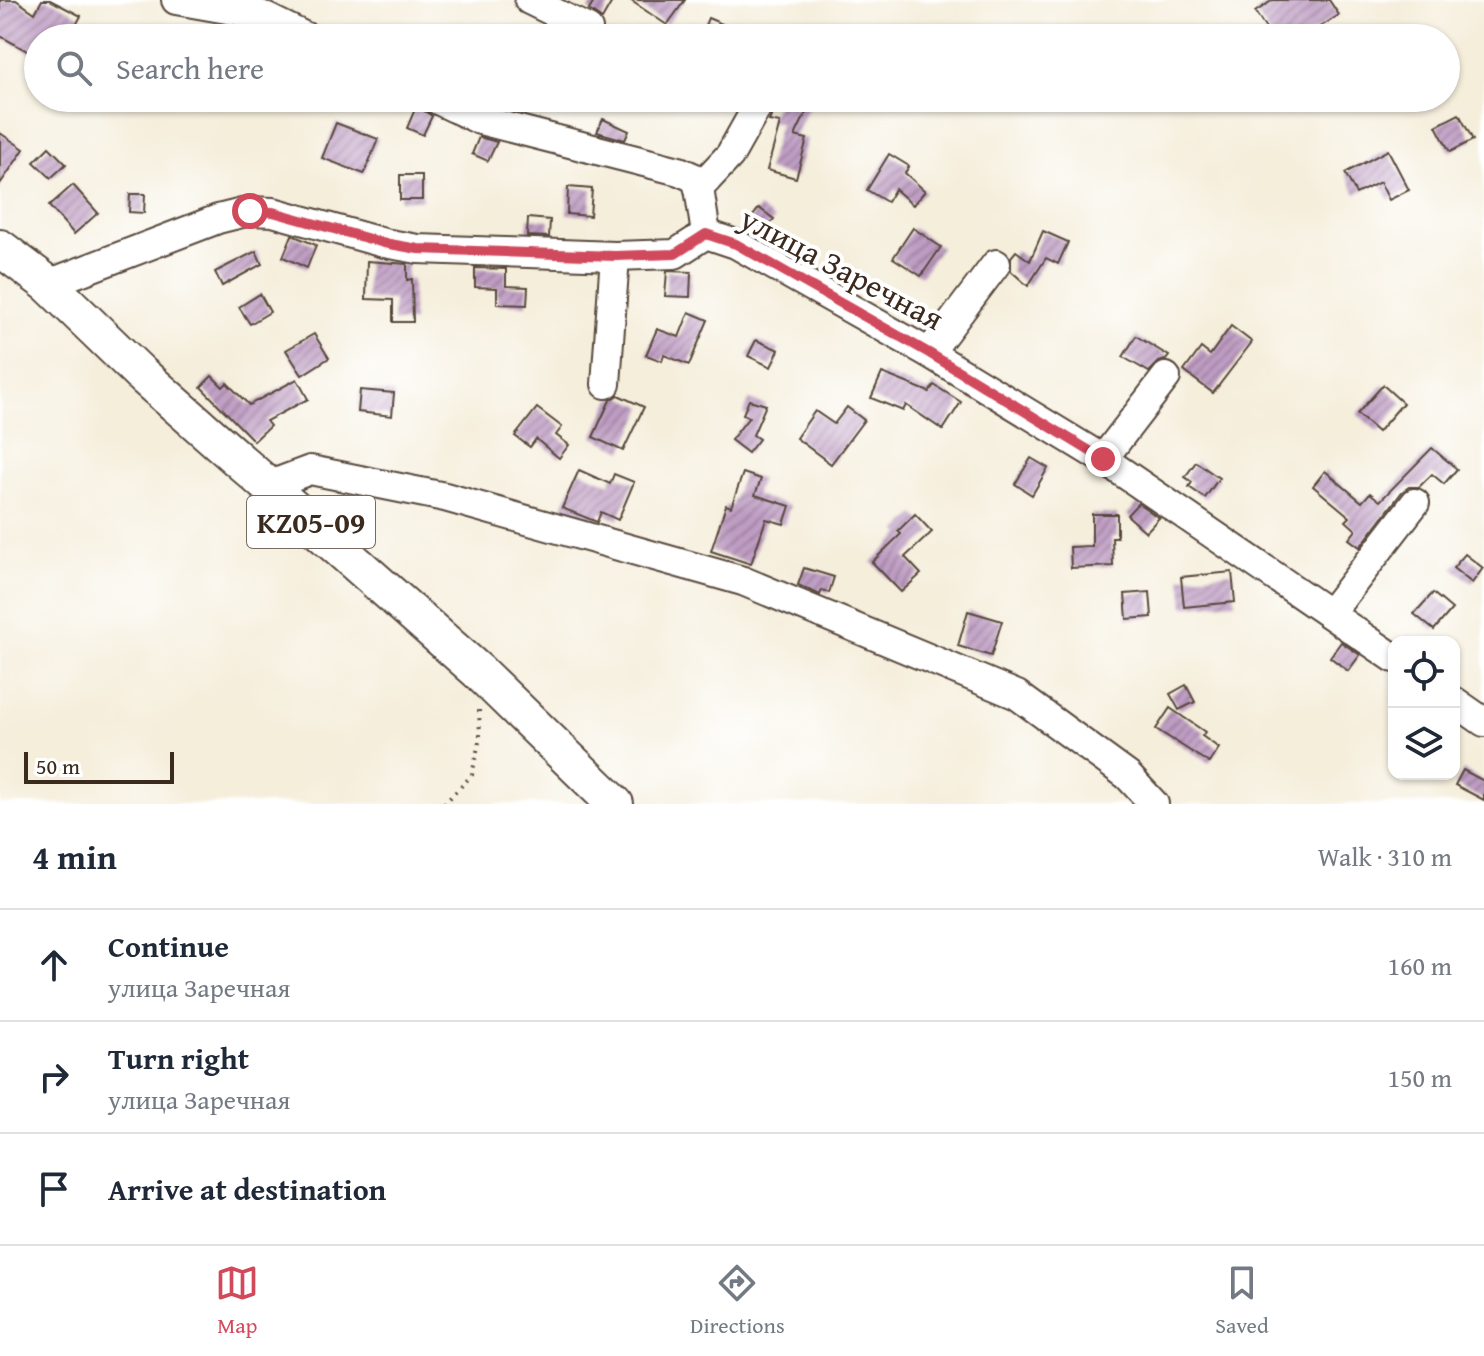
<!DOCTYPE html>
<meta charset="utf-8">
<style>
:root{--surface:#fff;--page:#f6f6f7;--text:#1f2937;--muted:#747a83;--line:#e0e1e3;--accent:#d1495b}
body{margin:0;font-family:"Gentium Book Plus",serif;background:var(--page);color:var(--text)}
.controls{position:absolute;right:24px;bottom:24px;display:grid;overflow:hidden;border-radius:16px;box-shadow:0 2px 6px #0004}
.controls button{width:72px;height:72px;display:grid;place-items:center;padding:0;border:0;border-bottom:2px solid var(--line);background:var(--surface);color:var(--text);font:40px sans-serif}
.scale{position:absolute;left:24px;bottom:20px;width:150px;box-sizing:border-box;padding-left:8px;border:4px solid #3b2a1e;border-top:0;font-size:22px;line-height:28px;white-space:nowrap;color:#3b2a1e;-webkit-text-stroke:6px #fff;paint-order:stroke}
.stop{position:absolute;width:24px;height:24px;margin:-18px;border:6px solid #d1495b;border-radius:50%;background:#fff}
.stop.end{background:#d1495b;border-color:#fff;box-shadow:0 2px 8px #0008}
.list{margin:0;padding:0;list-style:none}
h2{display:flex;justify-content:space-between;align-items:center;height:104px;margin:0;padding:0 32px;font-size:34px}
h2 small{font-size:26px;font-weight:400;color:var(--muted)}
.list li{display:grid;grid-template-columns:52px 1fr auto;gap:24px;align-items:center;box-sizing:border-box;height:112px;padding:0 32px;border-top:2px solid var(--line)}
.list b{display:block;font-size:30px;white-space:nowrap}
.list p{margin:0;font-size:26px;white-space:nowrap;color:var(--muted)}
.list em{font-size:26px;font-style:normal;color:var(--muted)}
.icon{flex:none;width:44px;height:44px;fill:none;stroke:currentColor;stroke-width:2;stroke-linecap:round;stroke-linejoin:round}
.map{position:relative;flex:none;width:1484px;height:804px;overflow:hidden}
.search{position:absolute;background:var(--surface);box-shadow:0 2px 6px #0004;left:24px;right:24px;top:24px;height:88px;display:flex;align-items:center;gap:20px;box-sizing:border-box;padding:0 28px;border-radius:44px;color:var(--muted);font-size:30px}
.sheet{height:440px;background:var(--surface)}
nav{display:flex;justify-content:space-around;align-items:center;box-sizing:border-box;height:112px;border-top:2px solid var(--line);background:var(--surface);font-size:22px;color:var(--muted)}
nav a{display:grid;justify-items:center;gap:4px}
nav .on{color:var(--accent)}
.map>svg:first-child{display:block}
.building{fill:url(#building-hatch)}
.lines{fill:none;stroke-linecap:round;stroke-linejoin:round}
.minor-casing{stroke:#57473a;stroke-width:32}
.major-casing{stroke:#57473a;stroke-width:40}
.path{stroke:#57473a;stroke-width:4;stroke-dasharray:2 6;stroke-linecap:butt}
.minor{stroke:#fff;stroke-width:28}
.major{stroke:#fff;stroke-width:36}
.route{stroke:#d1495b;stroke-width:10}
.labels{text-anchor:middle;dominant-baseline:central;stroke-width:8;stroke-linejoin:round;paint-order:stroke}
.shield{fill:#fff;stroke:#766a62;stroke-width:2}
.shield-label{font-size:30px;font-weight:bold;fill:#3b2a1e}
.street-label{font-size:32px;fill:#3b2a1e;stroke:#fff}
</style>
<div class="map">
<svg width="1484" height="804" viewBox="0 0 1484 804">
<defs>
<pattern id="building-hatch" width="6" height="6" patternUnits="userSpaceOnUse" patternTransform="scale(2)"><rect width="6" height="6" fill="#be9cc3"/><path d="M-1 1l2-2M0 6l6-6M5 7l2-2" fill="none" stroke="#9c7f9e"/></pattern>
</defs>
<rect width="100%" height="100%" fill="#fff"/>
<filter id="ink" filterUnits="userSpaceOnUse"><feTurbulence type="fractalNoise" baseFrequency=".0125" numOctaves="2"/><feDisplacementMap in="SourceGraphic" scale="16" xChannelSelector="R" yChannelSelector="G"/><feConvolveMatrix kernelMatrix="1 2 1 2 8 2 1 2 1" color-interpolation-filters="sRGB"/></filter>
<filter id="wash" filterUnits="userSpaceOnUse"><feTurbulence type="fractalNoise" baseFrequency=".006" numOctaves="4" result="noise"/><feDisplacementMap in="SourceGraphic" scale="32" xChannelSelector="R" yChannelSelector="G"/><feGaussianBlur stdDeviation="1.8" result="paint"/><feColorMatrix in="noise" values="0 0 0 0 0 0 0 0 0 0 0 0 0 0 0 0 0 1.4 0 .05"/><feComposite in="paint" operator="in"/></filter>
<g filter="url(#wash)">
<rect width="100%" height="100%" fill="#f5eedb"/>
<g id="blocks">
<g class="building">
<polygon points="0,0 16,0 35,13 42,0 50,0 81,16 69,38 38,38 38,57 0,36"/>
<polygon points="595,0 613,0 602,19 589,10"/>
<polygon points="630,0 685,0 667,25"/>
<polygon points="1273,0 1329,0 1339,15 1302,38 1272,38 1255,12"/>
<polygon points="708,18 755,38 700,38"/>
<polygon points="220,25 256,31 261,34 261,38 219,38"/>
<polygon points="779,98 813,98 795,136 807,139 796,178 767,170 780,123 769,121"/>
<polygon points="418,102 420,108 432,116 423,135 407,128"/>
<polygon points="1459,114 1473,140 1450,152 1436,126"/>
<polygon points="603,119 629,131 625,140 597,132"/>
<polygon points="336,123 378,139 364,174 322,158"/>
<polygon points="0,133 24,149 0,184"/>
<polygon points="479,137 497,142 488,161 472,154"/>
<polygon points="49,147 66,164 51,178 34,162"/>
<polygon points="1388,150 1409,190 1389,200 1380,182 1356,194 1345,173"/>
<polygon points="889,154 909,166 905,173 925,191 913,205 895,189 887,202 867,190"/>
<rect x="400" y="175" width="22" height="25"/>
<polygon points="73,185 98,213 74,234 49,206"/>
<polygon points="568,187 592,189 590,216 567,214"/>
<polygon points="130,194 145,194 144,213 129,212"/>
<polygon points="759,208 774,219 761,236 747,224"/>
<polygon points="528,218 550,220 549,237 527,236"/>
<polygon points="913,228 941,247 921,276 893,258"/>
<polygon points="1043,231 1068,242 1058,264 1046,258 1028,286 1011,271 1011,257 1016,251 1030,261"/>
<polygon points="292,235 316,245 307,268 283,257"/>
<polygon points="256,251 262,264 222,286 215,272"/>
<polygon points="367,261 407,264 407,280 412,279 413,322 393,322 393,300 366,299"/>
<polygon points="475,268 506,269 506,286 528,287 527,305 497,304 497,288 475,287"/>
<polygon points="667,271 691,272 690,297 665,296"/>
<polygon points="260,294 270,312 250,324 239,307"/>
<polygon points="689,312 708,320 689,365 664,355 662,361 646,355 657,329 679,337"/>
<polygon points="1231,326 1252,342 1213,393 1184,371 1201,348 1210,355"/>
<polygon points="314,334 329,358 302,375 286,350"/>
<polygon points="1136,336 1169,356 1166,360 1159,362 1149,372 1123,357"/>
<polygon points="756,340 779,350 771,367 748,356"/>
<polygon points="882,373 929,392 934,385 961,402 943,430 906,405 903,411 871,398"/>
<polygon points="212,376 223,387 227,383 249,405 297,379 308,399 266,421 270,426 254,441 201,387"/>
<polygon points="1383,385 1403,403 1378,432 1357,414"/>
<polygon points="360,390 394,393 392,416 358,412"/>
<polygon points="618,395 644,407 623,451 593,437 610,400"/>
<polygon points="749,400 766,405 753,435 759,439 748,453 731,440 749,417 743,414"/>
<polygon points="847,407 864,420 831,464 796,438 815,411 834,424"/>
<polygon points="537,408 562,427 556,435 569,445 559,458 536,439 530,447 515,436"/>
<polygon points="1432,448 1457,469 1444,484 1432,474 1419,487 1409,487 1402,492 1360,547 1349,539 1356,530 1346,521 1350,517 1313,486 1325,471 1362,502 1370,493 1380,501"/>
<polygon points="1031,458 1048,468 1032,495 1015,484"/>
<polygon points="1196,462 1219,478 1205,498 1189,487 1192,482 1185,477"/>
<polygon points="579,470 610,484 614,474 634,482 618,520 601,512 597,522 562,508"/>
<polygon points="743,473 761,479 755,495 790,506 784,524 766,519 751,564 711,551 726,505 731,507"/>
<polygon points="1138,503 1159,518 1146,532 1127,515"/>
<polygon points="915,514 932,532 905,557 921,574 901,592 872,562 901,534 898,531"/>
<polygon points="1092,514 1117,514 1117,537 1112,537 1113,566 1071,568 1070,547 1092,546"/>
<polygon points="1465,554 1483,568 1472,583 1453,568"/>
<polygon points="804,568 834,577 829,593 822,590 820,595 798,585"/>
<polygon points="1232,572 1235,602 1184,607 1181,577"/>
<polygon points="1150,592 1152,617 1127,619 1125,594"/>
<polygon points="1433,593 1452,609 1434,630 1414,614"/>
<polygon points="968,611 1002,621 991,656 958,646"/>
<polygon points="1341,642 1360,655 1348,671 1330,657"/>
<polygon points="1186,685 1195,702 1179,710 1170,694"/>
<polygon points="1170,708 1205,732 1202,736 1219,748 1209,763 1156,729"/>
<polygon points="1463,770 1484,781 1484,800 1455,785"/>
</g>
</g>
</g>
<g filter="url(#ink)">
<use href="#blocks" fill-opacity="0" stroke="#57473a" stroke-width="2"/>
<g class="lines">
<defs>
<g id="minor">
<polyline points="176,0 261,15 308,38"/>
<polyline points="529,0 588,29"/>
<polyline points="434,98 480,120 679,171 695,178 699,188 706,234"/>
<polyline points="699,188 730,155 762,98"/>
<polyline points="48,284 218,219 250,211 273,212 384,243 418,249 615,256 675,254 706,234 736,244 929,353 1103,459 1394,658"/>
<polyline points="929,353 996,264"/>
<polyline points="606,384 615,256"/>
<polyline points="1103,459 1166,377"/>
<polyline points="270,485 310,470 445,497 743,581 1017,695 1128,776 1154,804"/>
<polyline points="1330,613 1415,503"/>
<polyline points="1454,701 1484,722"/>
</g>
<polyline id="major" points="0,248 48,284 140,373 478,671 615,804"/>
</defs>
<use href="#minor" class="minor-casing"/>
<use href="#major" class="major-casing"/>
<polyline class="path" points="444,804 472,775 480,737 479,710"/>
<use href="#minor" class="minor"/>
<use href="#major" class="major"/>
</g>
</g>
<g class="lines" filter="url(#ink)">
<polyline class="route" points="250,211 273,212 384,243 418,249 615,256 675,254 706,234 736,244 929,353 1103,459"/>
</g>
<g class="labels">
<rect class="shield" x="247" y="496" width="128" height="52" rx="6"/>
<g class="shield-label">
<text x="311" y="522">KZ05-09</text>
</g>
<g class="street-label">
<text transform="translate(842 268) rotate(28)">улица Заречная</text>
</g>
</g>
</svg>
<div class="controls">
<button><svg class="icon" aria-label="locate" viewBox="0 0 24 24"><circle cx="12" cy="12" r="6"/><path d="M12 2v4M12 18v4M2 12h4M18 12h4"/></svg></button>
<button><svg class="icon" aria-label="layers" viewBox="0 0 24 24"><path d="M12 4l9 5-9 5-9-5zM3 14l9 5 9-5"/></svg></button>
</div>
<div class="scale">50 m</div>
<div class="stop" style="left:250px;top:211px"></div>
<div class="stop end" style="left:1103px;top:459px"></div>
<div class="search"><svg class="icon" aria-label="search" viewBox="0 0 24 24"><circle cx="10" cy="10" r="6"/><path d="M15 15l6 6"/></svg>Search here</div>
</div>
<section class="sheet">
<h2>4 min<small>Walk · 310 m</small></h2>
<ul class="list">
<li><svg class="icon" aria-label="ahead" viewBox="0 0 24 24"><path d="M12 20V5M6 11l6-6 6 6"/></svg><div><b>Continue</b><p>улица Заречная</p></div><em>160 m</em></li>
<li><svg class="icon" aria-label="right" viewBox="0 0 24 24"><path d="M7 20v-9h11M14 6l5 5-5 5"/></svg><div><b>Turn right</b><p>улица Заречная</p></div><em>150 m</em></li>
<li><svg class="icon" aria-label="arrive" viewBox="0 0 24 24"><path d="M6 21V4h12l-3 4 3 4H6"/></svg><div><b>Arrive at destination</b></div></li>
</ul>
</section>
<nav>
<a class="on"><svg class="icon" aria-label="map" viewBox="0 0 24 24"><path d="M3 6l6-2 6 2 6-2v14l-6 2-6-2-6 2zM9 4v14M15 6v14"/></svg>Map</a>
<a><svg class="icon" aria-label="directions" viewBox="0 0 24 24"><path d="M12 3l9 9-9 9-9-9zM9 14v-3h6M13 9l2 2-2 2"/></svg>Directions</a>
<a><svg class="icon" aria-label="saved" viewBox="0 0 24 24"><path d="M7 4h10v16l-5-4-5 4z"/></svg>Saved</a>
</nav>
